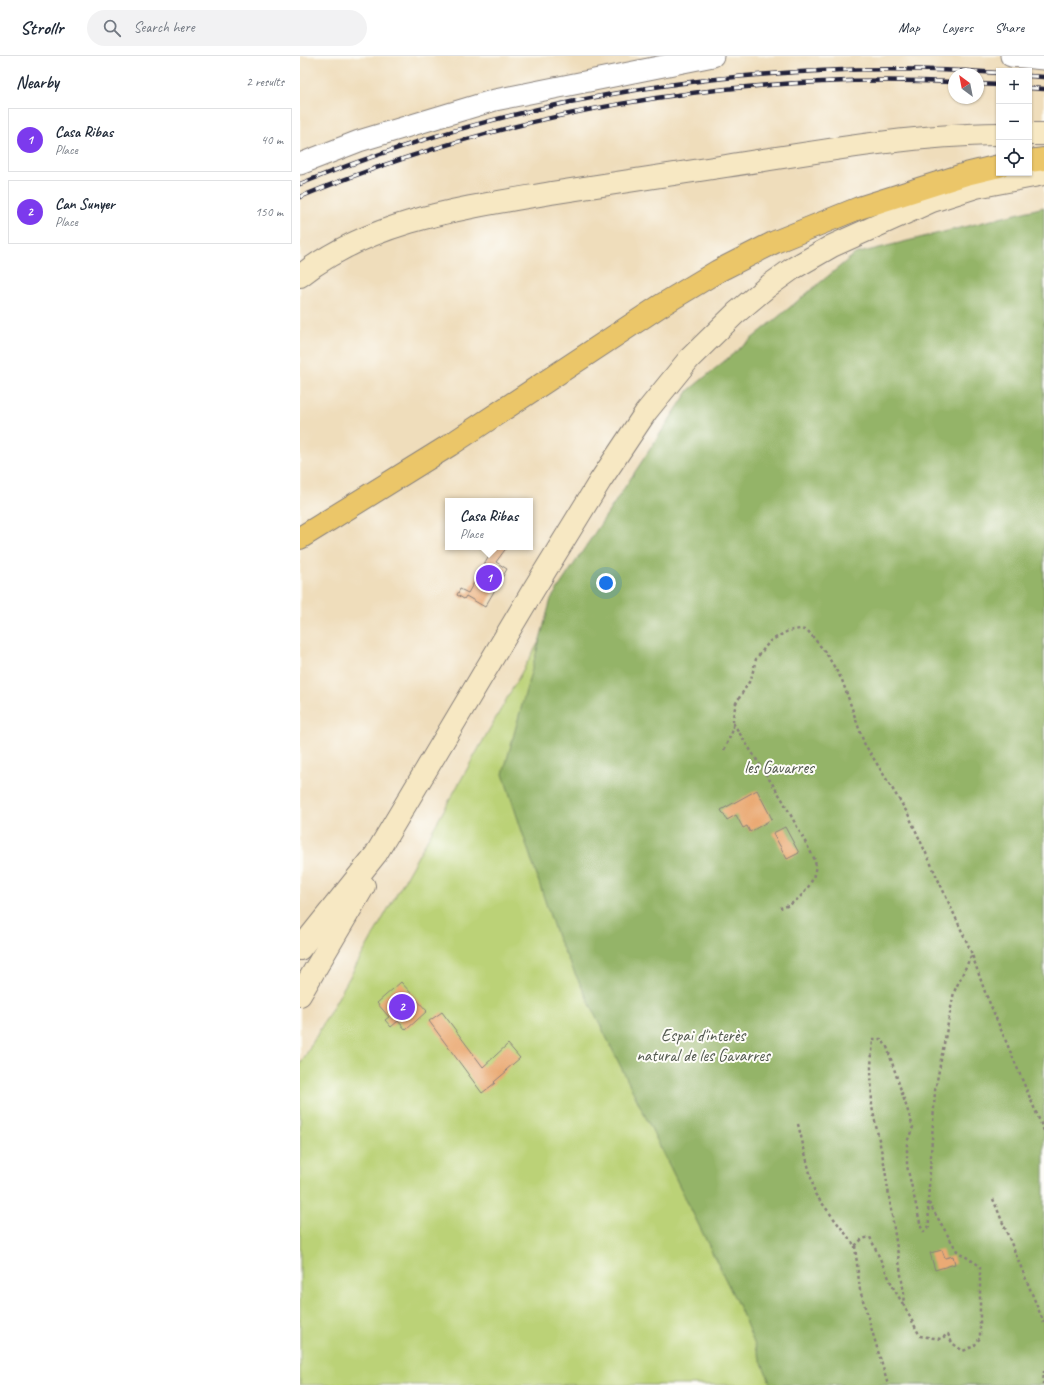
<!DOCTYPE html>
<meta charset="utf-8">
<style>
:root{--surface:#fff;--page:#f2f2f3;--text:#1f2937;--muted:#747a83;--line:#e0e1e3;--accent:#7c3aed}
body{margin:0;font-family:Caveat,sans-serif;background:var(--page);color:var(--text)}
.controls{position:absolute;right:12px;top:12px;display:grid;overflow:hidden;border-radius:0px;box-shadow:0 1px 3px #0004}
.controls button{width:36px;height:36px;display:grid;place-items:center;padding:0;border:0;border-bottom:1px solid var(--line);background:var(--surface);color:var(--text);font:20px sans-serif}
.compass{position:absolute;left:648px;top:12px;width:36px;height:36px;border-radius:50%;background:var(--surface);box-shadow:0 1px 3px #0004;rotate:328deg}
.you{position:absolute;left:306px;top:527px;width:14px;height:14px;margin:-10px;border:3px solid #fff;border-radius:50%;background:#1a73e8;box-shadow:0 0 0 6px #1a73e833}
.badge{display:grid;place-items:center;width:26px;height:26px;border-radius:50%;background:var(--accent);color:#fff;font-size:13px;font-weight:700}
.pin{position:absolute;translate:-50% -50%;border:2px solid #fff;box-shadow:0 1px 4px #0006}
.popup{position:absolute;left:145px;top:442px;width:88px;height:52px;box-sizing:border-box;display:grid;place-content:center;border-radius:0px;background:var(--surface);filter:drop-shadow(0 1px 3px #0005);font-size:13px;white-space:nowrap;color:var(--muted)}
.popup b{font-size:15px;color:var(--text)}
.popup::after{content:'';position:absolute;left:50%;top:100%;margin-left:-8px;border:8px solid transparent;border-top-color:var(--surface)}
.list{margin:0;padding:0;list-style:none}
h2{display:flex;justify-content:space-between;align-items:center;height:52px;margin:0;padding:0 16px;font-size:17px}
h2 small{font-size:13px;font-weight:400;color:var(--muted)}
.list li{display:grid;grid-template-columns:26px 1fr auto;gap:12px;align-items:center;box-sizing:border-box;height:64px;margin:0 8px 8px;padding:0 8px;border:1px solid var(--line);border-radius:0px}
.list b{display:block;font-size:15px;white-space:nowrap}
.list p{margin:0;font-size:13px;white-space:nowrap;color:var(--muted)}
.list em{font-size:13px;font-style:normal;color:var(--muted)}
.icon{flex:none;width:22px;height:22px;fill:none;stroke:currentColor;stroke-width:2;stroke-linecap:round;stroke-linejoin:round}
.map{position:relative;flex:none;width:744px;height:1329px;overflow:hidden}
header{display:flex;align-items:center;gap:24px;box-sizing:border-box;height:56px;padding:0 20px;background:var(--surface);border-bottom:1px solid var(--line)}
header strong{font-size:19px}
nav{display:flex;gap:22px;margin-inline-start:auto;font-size:14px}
.search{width:280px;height:36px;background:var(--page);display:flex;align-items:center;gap:10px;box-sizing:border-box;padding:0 14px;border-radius:22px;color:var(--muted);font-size:15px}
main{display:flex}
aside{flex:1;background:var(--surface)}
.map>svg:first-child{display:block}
.green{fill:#bbd277;stroke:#6e7a59}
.forest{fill:#94b468;stroke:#5b6b52}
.building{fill:#eaaa74}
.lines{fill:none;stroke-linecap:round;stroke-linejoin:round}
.street-casing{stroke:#88807b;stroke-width:23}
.secondary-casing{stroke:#88807b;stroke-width:24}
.highway-casing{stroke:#88807b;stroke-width:24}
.path{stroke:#88807b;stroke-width:2.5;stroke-dasharray:3 3;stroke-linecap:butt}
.street{stroke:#fff;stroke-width:21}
.secondary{stroke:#f7e8c3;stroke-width:22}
.highway{stroke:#ebc669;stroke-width:22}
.rail-casing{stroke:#22223b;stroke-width:4.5}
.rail{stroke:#fdfcf7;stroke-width:3;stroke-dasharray:9;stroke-linecap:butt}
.labels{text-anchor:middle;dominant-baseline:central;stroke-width:4;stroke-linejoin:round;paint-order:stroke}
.park-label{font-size:17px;fill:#50574d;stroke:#fdfcf7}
</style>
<header>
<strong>Strollr</strong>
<div class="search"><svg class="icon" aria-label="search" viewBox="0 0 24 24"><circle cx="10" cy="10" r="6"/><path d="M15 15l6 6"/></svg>Search here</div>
<nav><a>Map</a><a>Layers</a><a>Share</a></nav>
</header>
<main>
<aside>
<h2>Nearby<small>2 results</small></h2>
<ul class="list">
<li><span class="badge">1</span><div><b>Casa Ribas</b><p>Place</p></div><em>40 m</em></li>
<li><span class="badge">2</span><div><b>Can Sunyer</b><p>Place</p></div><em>150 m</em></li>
</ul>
</aside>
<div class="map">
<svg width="744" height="1329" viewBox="0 0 744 1329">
<rect width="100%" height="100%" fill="#fdfcf7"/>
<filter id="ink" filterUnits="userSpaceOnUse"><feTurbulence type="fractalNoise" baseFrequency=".025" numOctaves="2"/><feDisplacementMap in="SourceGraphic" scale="8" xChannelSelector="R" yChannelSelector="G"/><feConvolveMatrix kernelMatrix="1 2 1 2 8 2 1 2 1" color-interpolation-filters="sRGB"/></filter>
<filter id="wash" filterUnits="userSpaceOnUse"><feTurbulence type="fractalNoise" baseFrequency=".012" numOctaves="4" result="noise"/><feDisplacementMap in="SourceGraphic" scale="16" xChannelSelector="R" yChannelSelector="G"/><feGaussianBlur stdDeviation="0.9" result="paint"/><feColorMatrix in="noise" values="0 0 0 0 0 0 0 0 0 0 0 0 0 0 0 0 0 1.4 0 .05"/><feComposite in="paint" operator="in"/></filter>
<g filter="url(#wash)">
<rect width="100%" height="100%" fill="#efddbb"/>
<polygon class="green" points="241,582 744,1329 0,1329 0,1009"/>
<polygon class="forest" points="744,151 744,1329 471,1329 441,1255 257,881 203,718 251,543 389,334 555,198"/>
<g id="blocks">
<g class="building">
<polygon points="197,491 207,491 196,506 207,513 185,551 166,540 164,543 157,539 160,533 168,537 188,502"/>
<polygon points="457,734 472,763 450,776 447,770 443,772 436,759 427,764 421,754"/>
<polygon points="485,771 499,797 487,803 473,777"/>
<polygon points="101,926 127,955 106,974 98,965 91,971 85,964 89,961 77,947"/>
<polygon points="142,956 183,1011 208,988 220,1002 206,1014 207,1015 194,1026 195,1027 182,1037 129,965"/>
<polygon points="642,1194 645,1202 653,1200 655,1208 635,1214 630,1197"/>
</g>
</g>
</g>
<g filter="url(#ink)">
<use href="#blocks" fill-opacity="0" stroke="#88807b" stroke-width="1"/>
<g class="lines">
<defs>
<g id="street">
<polyline points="711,0 744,3"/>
<polyline points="0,108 59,85 195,44 413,0"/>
</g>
<g id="secondary">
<polyline points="729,78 744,78"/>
<path d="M0,220C71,164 164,152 251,137C310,128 368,119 426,110C517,96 608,79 699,78"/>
<polyline points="0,893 76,798 232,536 300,425 346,356 389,303 436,257 467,231 492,213 532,190 632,145 676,131 744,118"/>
<polyline points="0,939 64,830"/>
</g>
<g id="highway">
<polyline points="729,105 744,103"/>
<polyline points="0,482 150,389 360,250 418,215 475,186 559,152 666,118 699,110"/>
</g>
</defs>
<use href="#street" class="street-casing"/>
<use href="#secondary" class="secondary-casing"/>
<use href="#highway" class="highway-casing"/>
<g class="path">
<path d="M433,667L482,743L515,804C519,823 499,849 480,852"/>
<polyline points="424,694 433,674 433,661 436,647 451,623 456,603 470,585 488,575 500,573 508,575 526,597 542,624 564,687 608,758 670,893 685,936 744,1075"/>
<polyline points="498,1068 515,1138 555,1190 562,1183 570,1181 594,1233 603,1248 604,1238 584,1107 572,1051 571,1011 573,983 581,983 587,991 613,1071 607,1086 607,1110 621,1171 624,1176 629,1170 628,1146 635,1035 654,936 672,898"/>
<polyline points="693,1143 744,1267"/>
<polyline points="555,1190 560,1234 588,1329"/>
<polyline points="603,1248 620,1280 641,1283 648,1278 652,1287 663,1295 674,1290 680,1282 680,1210 657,1195 629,1147"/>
<polyline points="743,1329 744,1315"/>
</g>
<use href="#street" class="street"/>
<use href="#secondary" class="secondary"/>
<use href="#highway" class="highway"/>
<defs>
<g id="rail">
<polyline points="729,20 744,21"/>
<polyline points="678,28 699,29"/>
<polyline points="729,32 744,33"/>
<path d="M0,128C222,38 460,1 699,17"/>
<path d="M0,141C206,56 431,16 654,26"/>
</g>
</defs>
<use href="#rail" class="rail-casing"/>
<use href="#rail" class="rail"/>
</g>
</g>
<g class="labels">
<g class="park-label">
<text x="479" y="711">les Gavarres</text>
<text x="403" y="979">Espai d'interès<tspan x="403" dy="20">natural de les Gavarres</tspan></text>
</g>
</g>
</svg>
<div class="controls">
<button>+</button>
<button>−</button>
<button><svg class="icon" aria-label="locate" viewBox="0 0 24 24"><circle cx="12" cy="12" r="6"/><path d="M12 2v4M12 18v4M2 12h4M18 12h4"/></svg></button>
</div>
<svg class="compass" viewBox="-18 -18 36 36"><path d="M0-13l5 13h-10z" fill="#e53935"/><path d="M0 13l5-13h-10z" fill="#747a83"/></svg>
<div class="you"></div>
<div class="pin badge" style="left:189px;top:522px">1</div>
<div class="popup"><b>Casa Ribas</b>Place</div>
<div class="pin badge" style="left:102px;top:951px">2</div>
</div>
</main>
